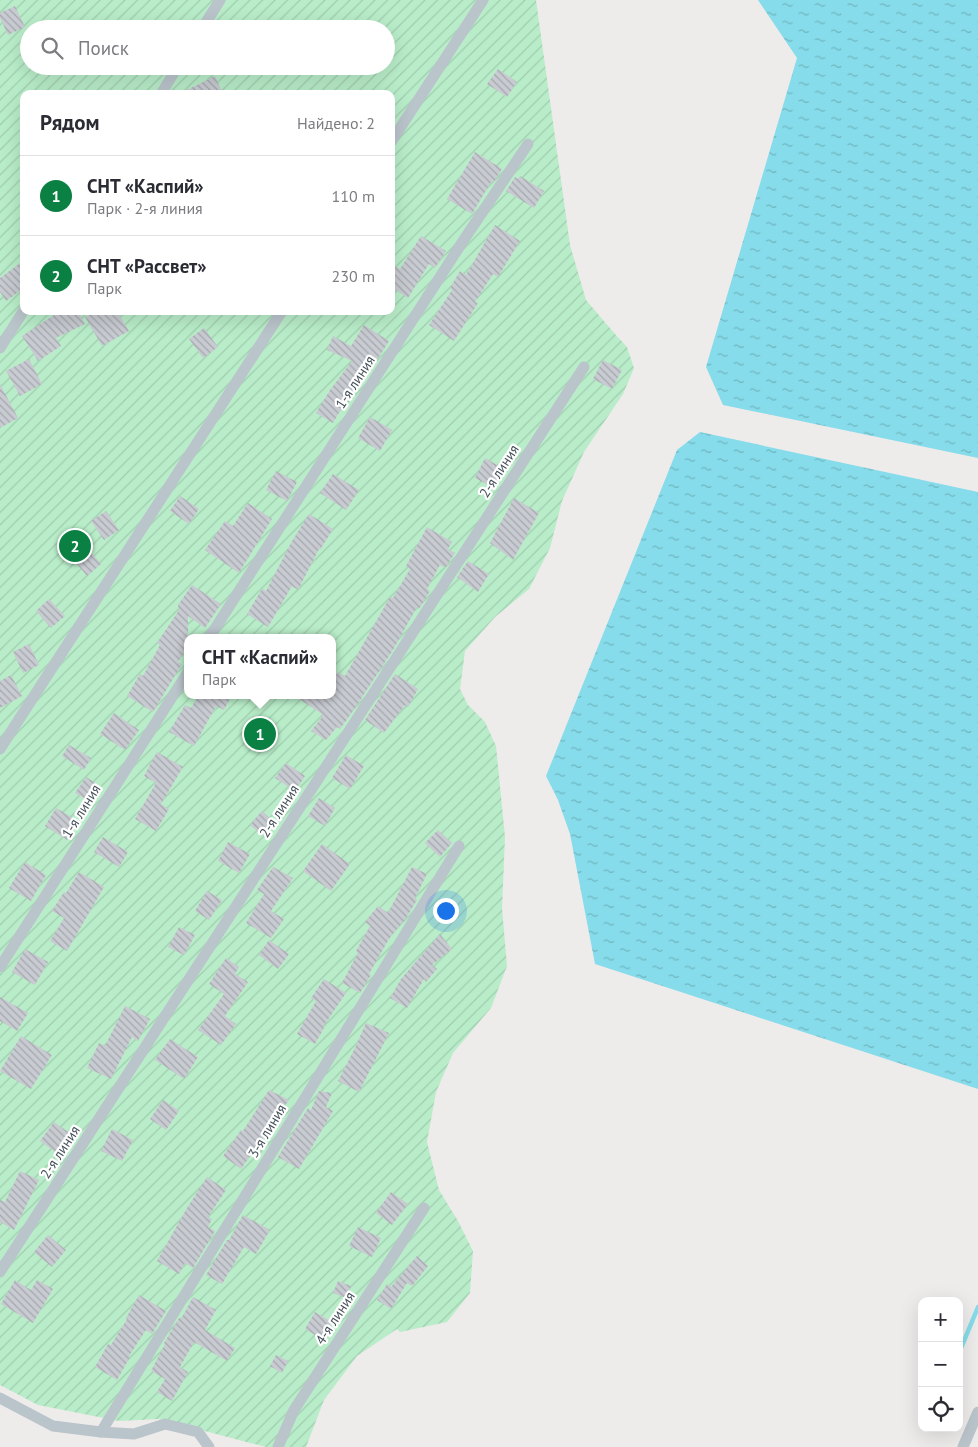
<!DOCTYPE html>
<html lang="ru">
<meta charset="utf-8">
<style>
:root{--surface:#fff;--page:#f2f2f3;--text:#2b2b33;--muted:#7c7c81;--line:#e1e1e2;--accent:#0b8043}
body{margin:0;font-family:"PT Sans",sans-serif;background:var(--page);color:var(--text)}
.controls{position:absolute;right:15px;bottom:15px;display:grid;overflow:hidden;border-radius:10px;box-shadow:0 5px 20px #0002}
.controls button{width:45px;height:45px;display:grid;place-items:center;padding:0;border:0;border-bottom:1px solid var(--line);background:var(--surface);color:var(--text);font:25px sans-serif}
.you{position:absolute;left:445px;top:910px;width:18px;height:18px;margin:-12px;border:4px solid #fff;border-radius:50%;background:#1a73e8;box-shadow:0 0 0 8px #1a73e833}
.badge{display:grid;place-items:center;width:32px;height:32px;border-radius:50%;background:var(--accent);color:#fff;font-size:16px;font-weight:700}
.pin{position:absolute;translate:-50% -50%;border:2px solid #fff;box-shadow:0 1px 5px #0006}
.popup{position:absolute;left:184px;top:634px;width:152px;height:65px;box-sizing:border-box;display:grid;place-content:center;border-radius:10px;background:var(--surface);filter:drop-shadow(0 1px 4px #0005);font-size:16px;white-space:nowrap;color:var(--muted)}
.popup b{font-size:19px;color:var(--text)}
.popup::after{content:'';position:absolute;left:50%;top:100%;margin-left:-10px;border:10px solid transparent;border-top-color:var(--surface)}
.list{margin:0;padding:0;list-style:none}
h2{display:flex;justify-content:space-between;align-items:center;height:65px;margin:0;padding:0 20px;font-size:21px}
h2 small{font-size:16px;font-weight:400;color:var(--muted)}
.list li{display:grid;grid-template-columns:32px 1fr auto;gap:15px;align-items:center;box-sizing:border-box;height:80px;padding:0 20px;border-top:1px solid var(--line)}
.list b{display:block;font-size:19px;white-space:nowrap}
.list p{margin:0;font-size:16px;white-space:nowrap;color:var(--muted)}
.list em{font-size:16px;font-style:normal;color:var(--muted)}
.icon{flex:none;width:28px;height:28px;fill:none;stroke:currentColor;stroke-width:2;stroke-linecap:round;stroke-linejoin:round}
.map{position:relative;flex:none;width:978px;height:1447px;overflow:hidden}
.search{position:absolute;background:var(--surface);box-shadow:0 5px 20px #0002;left:20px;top:20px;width:375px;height:55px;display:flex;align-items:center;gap:12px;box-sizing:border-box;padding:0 18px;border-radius:28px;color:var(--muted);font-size:19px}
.panel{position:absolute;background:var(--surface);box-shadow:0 5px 20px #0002;left:20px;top:90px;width:375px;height:225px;border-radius:10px}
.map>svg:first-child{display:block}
.garden{fill:url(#garden-furrows);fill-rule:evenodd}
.water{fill:url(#water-ripples)}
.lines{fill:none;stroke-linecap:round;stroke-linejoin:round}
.stream{stroke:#86dcea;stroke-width:4.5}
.building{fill:url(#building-back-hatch)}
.minor{stroke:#bac4cb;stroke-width:11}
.labels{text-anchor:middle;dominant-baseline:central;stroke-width:4.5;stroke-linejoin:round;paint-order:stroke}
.street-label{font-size:14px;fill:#445058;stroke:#fff}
</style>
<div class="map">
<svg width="978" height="1447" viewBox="0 0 978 1447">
<defs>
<pattern id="garden-furrows" width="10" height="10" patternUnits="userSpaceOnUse" patternTransform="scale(1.25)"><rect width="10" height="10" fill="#b9edc9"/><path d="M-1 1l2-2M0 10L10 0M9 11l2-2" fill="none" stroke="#a0cdaf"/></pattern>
<pattern id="water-ripples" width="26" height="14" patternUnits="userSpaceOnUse" patternTransform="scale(1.25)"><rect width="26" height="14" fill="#86dcea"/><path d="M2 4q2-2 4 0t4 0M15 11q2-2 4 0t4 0" fill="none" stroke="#6fb5c0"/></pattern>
<pattern id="building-back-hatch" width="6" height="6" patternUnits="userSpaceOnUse" patternTransform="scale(1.25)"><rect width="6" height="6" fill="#c8cbd1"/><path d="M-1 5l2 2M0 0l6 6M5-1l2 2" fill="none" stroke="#a4a7ac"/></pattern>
</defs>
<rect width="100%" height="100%" fill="#eeebeb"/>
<path class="garden" d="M0,0H536L570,245L586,300L615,334L627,347L634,368L623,394L584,452L562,501L550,548L529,589L495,617L465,651L460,689L468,705L485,722L496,746L505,837L502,908L507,966L491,1008L453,1053L436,1092L427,1142L439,1190L458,1221L473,1251L470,1293L447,1322L400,1332L397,1329L357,1356L324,1400L306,1447H266L159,1419L119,1421L38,1405L0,1385ZM29,29H386V66H29ZM24,94H391V311H24ZM188,638H332V695H188Z"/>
<g class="water">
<polygon points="758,0 978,0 978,458 723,405 706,367 797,58"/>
<polygon points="700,432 978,492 978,1089 595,964 570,834 558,800 546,776 677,450"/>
</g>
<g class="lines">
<polyline class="stream" points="959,1353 978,1307"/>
</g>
<g class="building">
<polygon points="15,6 25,27 8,35 0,18 0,13"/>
<polygon points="498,69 517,82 507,97 487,84"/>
<polygon points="215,76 223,94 179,94"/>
<polygon points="475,152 502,169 493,183 491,182 472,214 447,199"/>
<polygon points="520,176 544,191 534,208 506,191 515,177 518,179"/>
<polygon points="495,225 520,241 498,277 493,274 475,302 478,303 454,341 429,325 452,290 450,288 460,271 466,275"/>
<polygon points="421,236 446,251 435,268 429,264 408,298 391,287 391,263 400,269"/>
<polygon points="24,260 24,288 6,301 0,292 0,278"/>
<polygon points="52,311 78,311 85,324 56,338 61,346 38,361 22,336 54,315"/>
<polygon points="96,311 117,311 129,331 102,346 85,317"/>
<polygon points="364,325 389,341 365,379 353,394 351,392 333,423 316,413 330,390 352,361 327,350 333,336 351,346"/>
<polygon points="204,328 218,347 203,358 189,339"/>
<polygon points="29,359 42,384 20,396 6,371"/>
<polygon points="603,360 622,370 612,389 593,379"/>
<polygon points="0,384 18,418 0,428"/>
<polygon points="370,417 392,430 380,451 358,438"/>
<polygon points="485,458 504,469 494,488 475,478"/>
<polygon points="276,471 297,482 287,501 266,490"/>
<polygon points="333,474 359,490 346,510 320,493"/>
<polygon points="180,496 199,509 189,524 170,511"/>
<polygon points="514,498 539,513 513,560 490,543"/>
<polygon points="248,503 272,519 239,573 205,550 225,521 233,526"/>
<polygon points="106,511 119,530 104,540 91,521"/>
<polygon points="309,514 333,529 320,550 319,549 298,590 292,586 268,627 247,614 262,589 266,591 292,541"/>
<polygon points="427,527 452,542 448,549 455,553 445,568 440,565 427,589 430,591 419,609 417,607 393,650 353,711 340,729 337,727 326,740 311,731 322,717 320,716 322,714 293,695 332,695 332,681 338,672 345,676 390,597 393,598 410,569 406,566"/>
<polygon points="86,546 101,564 87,576 72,558"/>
<polygon points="468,561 489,574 478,592 457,577"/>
<polygon points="192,585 221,604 205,628 188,616 188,646 178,662 182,664 153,712 127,696 140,674 143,676 160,645 157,643 179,610 178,605"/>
<polygon points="49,599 65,616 51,628 36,611"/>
<polygon points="29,644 39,665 23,673 13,652"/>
<polygon points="395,674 418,689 408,707 405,705 384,733 365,720"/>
<polygon points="11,675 22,696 0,708 0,681"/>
<polygon points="197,695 232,695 224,710 216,706 194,746 169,732 185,705 191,708 198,696"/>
<polygon points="114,713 139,730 125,750 100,734"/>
<polygon points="69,745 91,758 84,770 62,756"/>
<polygon points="157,752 183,767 161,804 169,809 156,831 135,819 156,783 144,776"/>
<polygon points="346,755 364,766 350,789 332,778"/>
<polygon points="286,763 305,776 295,791 275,778"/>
<polygon points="86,777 100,786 90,802 75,793"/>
<polygon points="319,798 335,808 325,826 308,816"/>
<polygon points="56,808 78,821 67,840 45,826"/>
<polygon points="262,811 274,822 262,835 250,825"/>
<polygon points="438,830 452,843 440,857 425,843"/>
<polygon points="103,837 128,852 119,867 94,852"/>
<polygon points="228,842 250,854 239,873 218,861"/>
<polygon points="322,844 350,864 331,891 303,871"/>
<polygon points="25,862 46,875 31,901 9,888"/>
<polygon points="273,867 293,878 271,911 284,919 271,938 246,923 264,894 257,890"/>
<polygon points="412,867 427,874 415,898 417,900 406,918 389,939 369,974 371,975 360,993 342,983 358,953 356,951 370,926 365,922 378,906 388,913"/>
<polygon points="79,872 104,887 67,951 50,941 64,918 52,911 64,892 66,893"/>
<polygon points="207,891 222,900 209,920 195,911"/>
<polygon points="179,927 195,935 184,955 168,947"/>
<polygon points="440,934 452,949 432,965 437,969 426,982 424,979 407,1008 390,998 401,979"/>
<polygon points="269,940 289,954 278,969 259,955"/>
<polygon points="25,949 48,962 35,985 12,972"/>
<polygon points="226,958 239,967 235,974 248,982 225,1016 236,1024 221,1045 198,1030 224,994 209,984"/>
<polygon points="324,979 346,993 323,1027 324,1028 315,1044 297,1034 316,1001 311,998"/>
<polygon points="0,997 28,1013 17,1031 0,1021"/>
<polygon points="125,1006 150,1019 138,1041 132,1037 111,1079 87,1068 99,1043 105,1046"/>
<polygon points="366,1023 389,1033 359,1092 338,1081 355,1048"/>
<polygon points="21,1036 52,1055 31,1089 0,1071"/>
<polygon points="170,1039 198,1057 184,1079 155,1060"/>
<polygon points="269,1090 289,1100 241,1169 223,1156 241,1130 243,1131"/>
<polygon points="319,1091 332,1093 326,1107 333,1111 299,1169 278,1157 308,1108 311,1110"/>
<polygon points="163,1100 179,1111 166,1130 150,1119"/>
<polygon points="54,1122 71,1134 57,1153 40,1141"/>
<polygon points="112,1129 133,1140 122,1161 101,1151"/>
<polygon points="20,1171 39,1180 14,1230 0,1222 0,1200 5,1202"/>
<polygon points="207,1177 226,1190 208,1217 212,1219 208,1227 215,1231 193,1268 185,1263 179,1274 157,1261 187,1208"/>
<polygon points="391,1192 408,1204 392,1225 376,1213"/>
<polygon points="243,1215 270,1230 256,1254 244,1247 222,1284 206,1275 227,1240 229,1240"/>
<polygon points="358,1227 381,1238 372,1257 349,1246"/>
<polygon points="48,1235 66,1250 52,1267 34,1252"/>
<polygon points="417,1256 428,1266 412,1286 407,1283 391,1309 377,1300 387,1284 391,1287"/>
<polygon points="15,1280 31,1290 37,1280 53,1289 33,1323 1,1304"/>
<polygon points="338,1281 351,1286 346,1298 333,1293"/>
<polygon points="139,1295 166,1311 152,1334 146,1330 129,1356 130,1357 117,1380 95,1367 108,1344 111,1345 127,1319 126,1318"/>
<polygon points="193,1297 216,1310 205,1330 235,1348 227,1361 194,1342 180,1367 188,1372 172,1401 157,1392 165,1379 151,1371 165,1344 164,1343 179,1318 181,1319"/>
<polygon points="315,1312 332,1322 322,1339 305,1329"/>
<polygon points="276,1355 288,1361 282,1373 270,1366"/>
</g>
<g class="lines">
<g class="minor">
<polyline points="202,29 220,0"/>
<polyline points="161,94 178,66"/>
<polyline points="391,142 483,0"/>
<polyline points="0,348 24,310"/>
<polyline points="209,638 463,241 528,144"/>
<polyline points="0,749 282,311"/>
<polyline points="0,967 188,672"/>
<polyline points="0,1272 584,367"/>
<polyline points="0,1398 53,1426 101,1432 134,1434 165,1424 198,1432 209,1447"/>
<polyline points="101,1432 459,846"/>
<polyline points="278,1447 294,1410 424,1208"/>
<polyline points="963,1447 978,1412"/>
</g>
</g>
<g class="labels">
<g class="street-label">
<text transform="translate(355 382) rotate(-57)">1-я линия</text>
<text transform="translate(499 471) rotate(-57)">2-я линия</text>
<text transform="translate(81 811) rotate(-58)">1-я линия</text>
<text transform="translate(279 811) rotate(-57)">2-я линия</text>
<text transform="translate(267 1131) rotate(-59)">3-я линия</text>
<text transform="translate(60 1152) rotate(-57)">2-я линия</text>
<text transform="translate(335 1318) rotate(-57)">4-я линия</text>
</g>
</g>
</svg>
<div class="controls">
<button>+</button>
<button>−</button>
<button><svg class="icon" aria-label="locate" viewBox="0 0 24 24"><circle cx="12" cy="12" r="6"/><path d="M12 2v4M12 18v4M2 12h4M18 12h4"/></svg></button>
</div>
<div class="you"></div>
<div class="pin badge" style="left:260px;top:734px">1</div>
<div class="popup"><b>СНТ «Каспий»</b>Парк</div>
<div class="pin badge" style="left:75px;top:546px">2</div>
<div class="search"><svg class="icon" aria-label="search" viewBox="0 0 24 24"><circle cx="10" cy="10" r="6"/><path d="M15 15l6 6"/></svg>Поиск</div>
<section class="panel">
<h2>Рядом<small>Найдено: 2</small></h2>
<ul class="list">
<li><span class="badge">1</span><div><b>СНТ «Каспий»</b><p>Парк · 2-я линия</p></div><em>110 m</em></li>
<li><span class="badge">2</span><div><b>СНТ «Рассвет»</b><p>Парк</p></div><em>230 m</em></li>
</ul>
</section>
</div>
